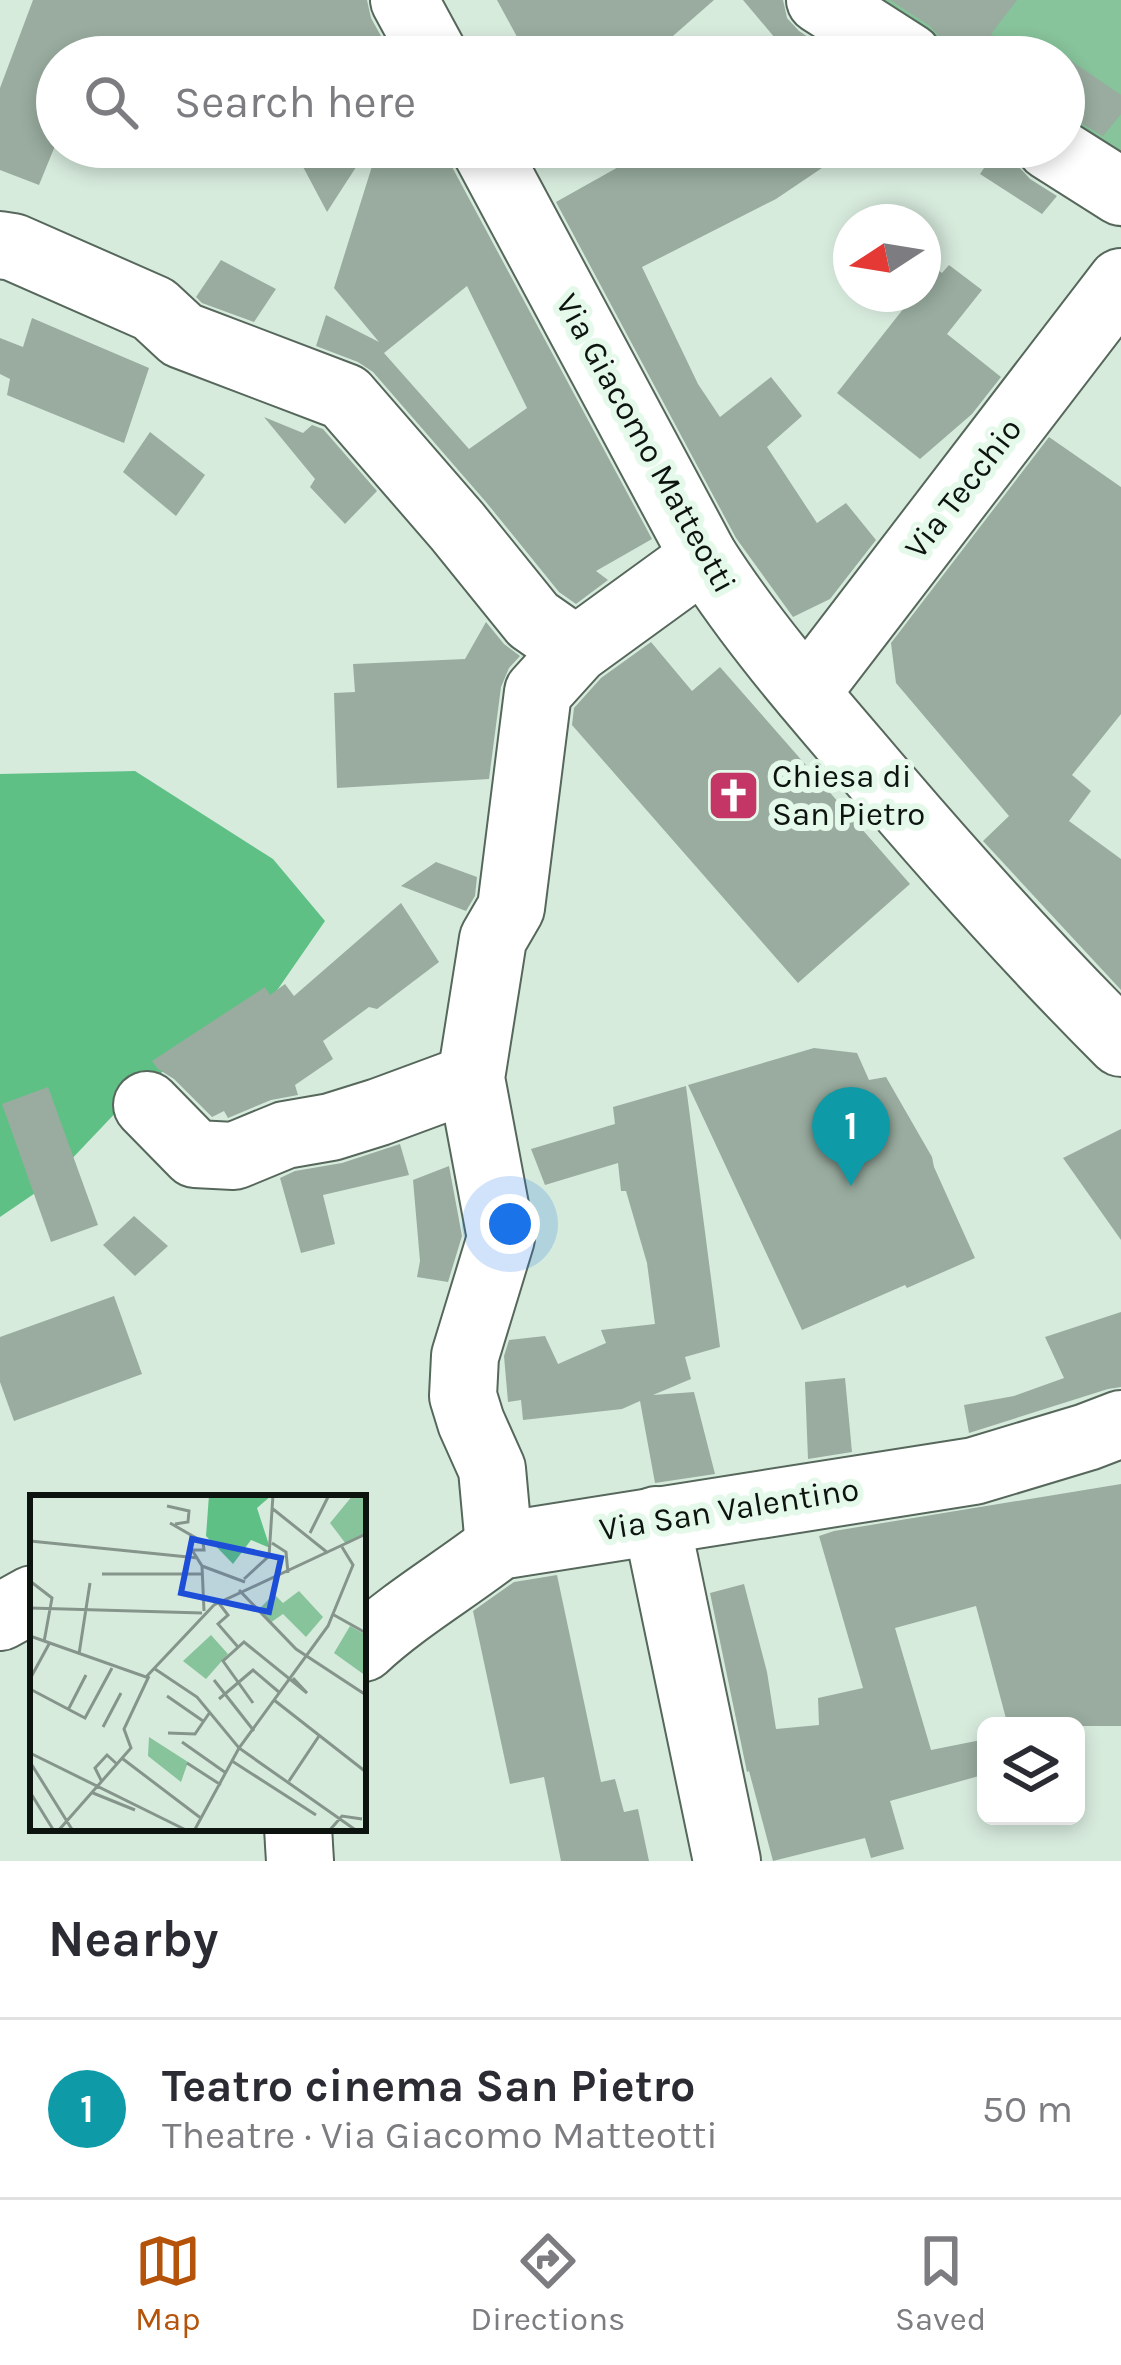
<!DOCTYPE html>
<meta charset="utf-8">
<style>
:root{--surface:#fff;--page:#f7f7f7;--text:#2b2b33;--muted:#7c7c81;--line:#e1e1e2;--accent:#b45309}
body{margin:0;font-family:Karla,sans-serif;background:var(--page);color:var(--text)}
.controls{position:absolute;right:36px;bottom:36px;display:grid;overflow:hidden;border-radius:18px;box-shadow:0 6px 18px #0003}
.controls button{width:108px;height:108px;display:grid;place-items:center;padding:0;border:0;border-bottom:3px solid var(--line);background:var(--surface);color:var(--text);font:60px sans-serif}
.compass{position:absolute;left:833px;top:204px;width:108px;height:108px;border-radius:50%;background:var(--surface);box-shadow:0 6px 18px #0003;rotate:258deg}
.you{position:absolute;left:510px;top:1224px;width:42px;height:42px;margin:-30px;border:9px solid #fff;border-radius:50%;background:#1a73e8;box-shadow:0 0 0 18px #1a73e833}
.badge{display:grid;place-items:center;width:78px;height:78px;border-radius:50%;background:var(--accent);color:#fff;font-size:39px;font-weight:700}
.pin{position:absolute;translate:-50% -99px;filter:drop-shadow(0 3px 6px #0008)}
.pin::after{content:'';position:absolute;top:63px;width:42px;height:36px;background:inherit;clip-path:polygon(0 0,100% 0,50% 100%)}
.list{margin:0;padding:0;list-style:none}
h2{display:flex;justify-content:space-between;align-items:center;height:156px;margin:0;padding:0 48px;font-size:51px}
h2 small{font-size:39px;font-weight:400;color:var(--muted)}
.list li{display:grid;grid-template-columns:78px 1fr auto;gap:36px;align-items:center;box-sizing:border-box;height:180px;padding:0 48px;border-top:3px solid var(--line)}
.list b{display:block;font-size:45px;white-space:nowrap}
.list p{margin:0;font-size:39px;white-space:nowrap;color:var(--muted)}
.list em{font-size:39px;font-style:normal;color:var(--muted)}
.icon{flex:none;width:66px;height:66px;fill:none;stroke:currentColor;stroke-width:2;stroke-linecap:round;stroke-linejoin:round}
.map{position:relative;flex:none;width:1121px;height:1861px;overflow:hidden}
.search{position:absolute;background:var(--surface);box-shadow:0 6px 18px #0003;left:36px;right:36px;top:36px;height:132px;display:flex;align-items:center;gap:30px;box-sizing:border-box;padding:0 42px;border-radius:66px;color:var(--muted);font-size:45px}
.sheet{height:336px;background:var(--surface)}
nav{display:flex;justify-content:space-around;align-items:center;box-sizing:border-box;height:168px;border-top:3px solid var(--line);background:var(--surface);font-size:33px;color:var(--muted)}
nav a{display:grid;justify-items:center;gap:6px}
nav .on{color:var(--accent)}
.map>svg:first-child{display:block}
.green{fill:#87c39b}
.forest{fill:#5fc085}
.building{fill:#99ac9f;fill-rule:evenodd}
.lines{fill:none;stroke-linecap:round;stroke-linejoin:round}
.minor-casing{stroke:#56675b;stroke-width:70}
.minor{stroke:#fff;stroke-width:66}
.labels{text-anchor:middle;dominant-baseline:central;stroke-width:12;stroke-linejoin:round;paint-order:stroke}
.street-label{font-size:33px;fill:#0d140f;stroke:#e5f9ea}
.poi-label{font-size:33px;fill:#0d140f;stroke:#e5f9ea;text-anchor:start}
.inset-road{fill:none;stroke:#86958b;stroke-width:3}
.view{fill:#1d4ed8;fill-opacity:0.15;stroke:#1d4ed8;stroke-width:6}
.inset-edge{fill:none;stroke:#0d140f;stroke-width:6}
</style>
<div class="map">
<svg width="1121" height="1861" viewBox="0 0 1121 1861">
<rect width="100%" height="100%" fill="#d7ebdd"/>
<polygon class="green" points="792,0 1121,0 1121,228 1004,147 1064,147 1064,57 875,57"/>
<polygon class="forest" points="135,771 273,859 325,921 269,1002 141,1086 47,1185 0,1217 0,774"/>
<g class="building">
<polygon points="33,0 367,0 371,18 386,45 371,57 57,57 57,141 39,185 0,170 0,88"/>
<polygon points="497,0 714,0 649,57 528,57"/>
<polygon points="743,0 783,0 787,18 799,31 839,57 791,57"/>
<polygon points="890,0 1017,0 991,34 1024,57 946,57 942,39 930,26"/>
<polygon points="1064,56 1121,95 1121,114 1103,136 1064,113"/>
<polygon points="331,147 369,147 327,212 301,163"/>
<path d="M378,147H447L451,165L652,539L596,571L608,580L576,604L559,592L486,502L373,372L358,362L316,346L326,315L379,342L334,288ZM467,286L527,408L469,449L384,353Z"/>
<polygon points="654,147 853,147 776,199 642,267 698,384 720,417 771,377 802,416 767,447 817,523 846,503 876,540 830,599 793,617 736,538 556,202"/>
<polygon points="998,147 1013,147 1017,165 1030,179 1057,196 1042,214 980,174"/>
<polygon points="221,260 276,289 254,322 202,303 196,297"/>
<polygon points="949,265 982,290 947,334 1001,377 972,414 920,459 837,393 915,294 923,294 923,284 935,268 942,273"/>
<polygon points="32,318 149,368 124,443 7,395 10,379 0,374 0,338 23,347"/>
<polygon points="264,417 303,433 312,425 323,429 377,491 345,524 310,487 315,479"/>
<polygon points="150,432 205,475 176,516 123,472"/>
<polygon points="1049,437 1121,487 1121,714 1072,775 1091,791 1069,821 1121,859 1121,990 983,841 1009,816 896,683 891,643"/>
<polygon points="486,622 504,644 520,656 509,668 501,687 489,779 337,788 334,693 355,692 353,664 465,659"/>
<polygon points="651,642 692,691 720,667 910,884 798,983 572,725 574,708 601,678"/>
<polygon points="436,862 477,877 475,896 466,911 401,886"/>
<polygon points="401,903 439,962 377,1009 369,1007 323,1041 333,1059 295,1085 298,1095 271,1100 228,1118 224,1111 212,1117 174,1079 158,1069 152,1061 265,987 270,995 285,984 294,996"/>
<polygon points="814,1048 857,1053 869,1080 886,1077 932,1157 934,1167 975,1258 907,1288 905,1285 802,1330 688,1085"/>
<polygon points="686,1086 720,1347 685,1357 691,1379 653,1395 694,1392 715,1474 655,1483 640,1401 622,1409 523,1420 521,1400 508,1402 504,1356 509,1340 545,1336 558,1364 606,1343 601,1330 655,1324 647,1263 626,1191 621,1191 618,1163 545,1185 531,1149 615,1124 613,1107"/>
<polygon points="48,1087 98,1225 51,1242 2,1104"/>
<polygon points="1121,1129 1121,1240 1063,1158"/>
<polygon points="400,1144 409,1175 323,1195 335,1244 301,1253 280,1178 295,1171 342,1163"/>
<polygon points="449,1166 462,1236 448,1282 417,1277 420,1261 413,1180"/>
<polygon points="134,1216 168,1246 135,1276 103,1245"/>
<polygon points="114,1296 142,1374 14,1421 0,1382 0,1337"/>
<polygon points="1121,1312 1121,1387 1108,1389 969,1433 964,1405 1014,1396 1064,1378 1045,1337"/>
<polygon points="845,1378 852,1452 808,1459 805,1382"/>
<polygon points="1121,1484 1121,1726 1008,1726 976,1606 895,1628 931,1750 986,1739 986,1774 890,1801 904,1849 871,1858 865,1838 773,1861 749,1771 747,1772 710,1593 744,1584 767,1672 776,1729 819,1725 818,1698 863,1688 819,1536 834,1531"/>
<polygon points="557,1575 601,1782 615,1779 624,1812 638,1809 649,1861 561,1861 544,1777 510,1784 473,1611 514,1582"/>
</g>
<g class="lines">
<defs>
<g id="minor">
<polyline points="404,0 435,57"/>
<polyline points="820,0 909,57"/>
<path d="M484,147L704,557C750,629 806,694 862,759C945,857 1030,952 1121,1043"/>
<polyline points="1050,147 1121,192"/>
<polyline points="0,245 13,247 154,309 182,335 345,397 457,526 533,620 576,650"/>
<polyline points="806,693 1121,282"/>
<polyline points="147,1105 195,1154 234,1156 285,1135 331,1127 379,1112 471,1078"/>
<polyline points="656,1520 727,1861"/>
<polyline points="499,1546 492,1469 471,1422 463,1396 465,1356 501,1238 471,1078 493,939 511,908 538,692 576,650 704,557"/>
<polyline points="0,1617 33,1599"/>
<path d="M363,1648C405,1609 454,1581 499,1546L974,1471L1087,1437L1121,1424"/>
<polyline points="298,1828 300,1861"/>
</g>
</defs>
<use href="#minor" class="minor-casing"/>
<use href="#minor" class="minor"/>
</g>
<defs>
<symbol id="church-square" viewBox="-11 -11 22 22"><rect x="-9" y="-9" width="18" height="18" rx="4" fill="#c33665" stroke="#e5f9ea"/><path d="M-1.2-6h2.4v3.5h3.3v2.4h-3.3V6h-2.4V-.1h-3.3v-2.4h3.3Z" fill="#fff"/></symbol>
</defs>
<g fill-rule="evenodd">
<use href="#church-square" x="704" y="766" width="59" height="59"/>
</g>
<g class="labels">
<g class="street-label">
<text transform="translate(646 443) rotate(61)">Via Giacomo Matteotti</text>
<text transform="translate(963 488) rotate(-52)">Via Tecchio</text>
<text transform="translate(729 1509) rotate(-9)">Via San Valentino</text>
</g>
<g class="poi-label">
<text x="772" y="776">Chiesa di<tspan x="772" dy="38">San Pietro</tspan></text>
</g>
</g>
<g transform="translate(30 1495)">
<rect width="336" height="336" fill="#d7ebdd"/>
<path d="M323,0H336V38L316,49L300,28ZM269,96L293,122L276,142L253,119L240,128L228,115L244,99L253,108ZM320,131L336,140V181L304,158ZM181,140L198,159L176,184L153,166ZM119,242L158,267L151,287L118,261Z" fill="#87c39b"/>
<path d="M179,0H242L227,13L240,53L221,45L203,69L176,41Z" fill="#5fc085"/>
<path class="inset-road" d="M137,11L159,16L158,27L145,29M243,14L298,58M140,28L173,47L174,55H162L172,71L174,116M280,38L299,0M0,46L168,63M242,48L256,57L258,78M172,71L215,87M72,79H171M214,84L239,61L243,0M0,86L22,103L14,147M209,95L266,154L336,200M188,107L198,120L188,129L208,152M0,113L172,118M304,120L336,138M0,141L116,182L184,110L336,39M49,159L60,88M125,174L167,202L209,253L327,336M0,184L19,149M184,185L224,236M0,194L55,223L82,173M137,201L173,226M189,204L223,175L250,198M244,205L336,277M223,208L193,166L214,147L277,198L263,183M38,215L56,180M73,232L91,198M138,238L165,239L180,217M152,247L196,278M0,258L158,336M93,264L172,324M202,266L286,320M0,267L43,336M157,268L191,290M259,286L289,241M72,287L65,273L77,260L88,270M0,297L24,336M63,298L105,315M28,336L101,253L94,234L119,181M164,336L209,253L298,131L323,70L312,52M299,336L312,321L332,324"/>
<path class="view" d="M162,44L251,63L239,117L151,98Z"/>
<rect width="336" height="336" class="inset-edge"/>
</g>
</svg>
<div class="controls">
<button><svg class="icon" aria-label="layers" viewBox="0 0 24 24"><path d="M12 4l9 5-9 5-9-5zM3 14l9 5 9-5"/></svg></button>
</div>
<svg class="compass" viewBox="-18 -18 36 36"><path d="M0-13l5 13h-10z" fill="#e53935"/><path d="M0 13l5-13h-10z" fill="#7c7c81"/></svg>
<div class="you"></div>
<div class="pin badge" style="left:851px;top:1186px;background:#0f9aa8">1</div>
<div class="search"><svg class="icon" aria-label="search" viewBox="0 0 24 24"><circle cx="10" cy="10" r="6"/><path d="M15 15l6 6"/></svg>Search here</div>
</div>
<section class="sheet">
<h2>Nearby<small></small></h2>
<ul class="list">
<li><span class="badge" style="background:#0f9aa8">1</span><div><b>Teatro cinema San Pietro</b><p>Theatre · Via Giacomo Matteotti</p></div><em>50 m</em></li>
</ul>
</section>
<nav>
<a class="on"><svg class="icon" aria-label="map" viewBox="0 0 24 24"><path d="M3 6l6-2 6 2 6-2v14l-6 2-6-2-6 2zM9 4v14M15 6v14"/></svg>Map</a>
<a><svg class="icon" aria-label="directions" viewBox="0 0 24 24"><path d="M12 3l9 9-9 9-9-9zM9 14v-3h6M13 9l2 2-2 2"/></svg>Directions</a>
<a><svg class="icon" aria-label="saved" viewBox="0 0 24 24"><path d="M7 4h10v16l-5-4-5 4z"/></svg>Saved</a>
</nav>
